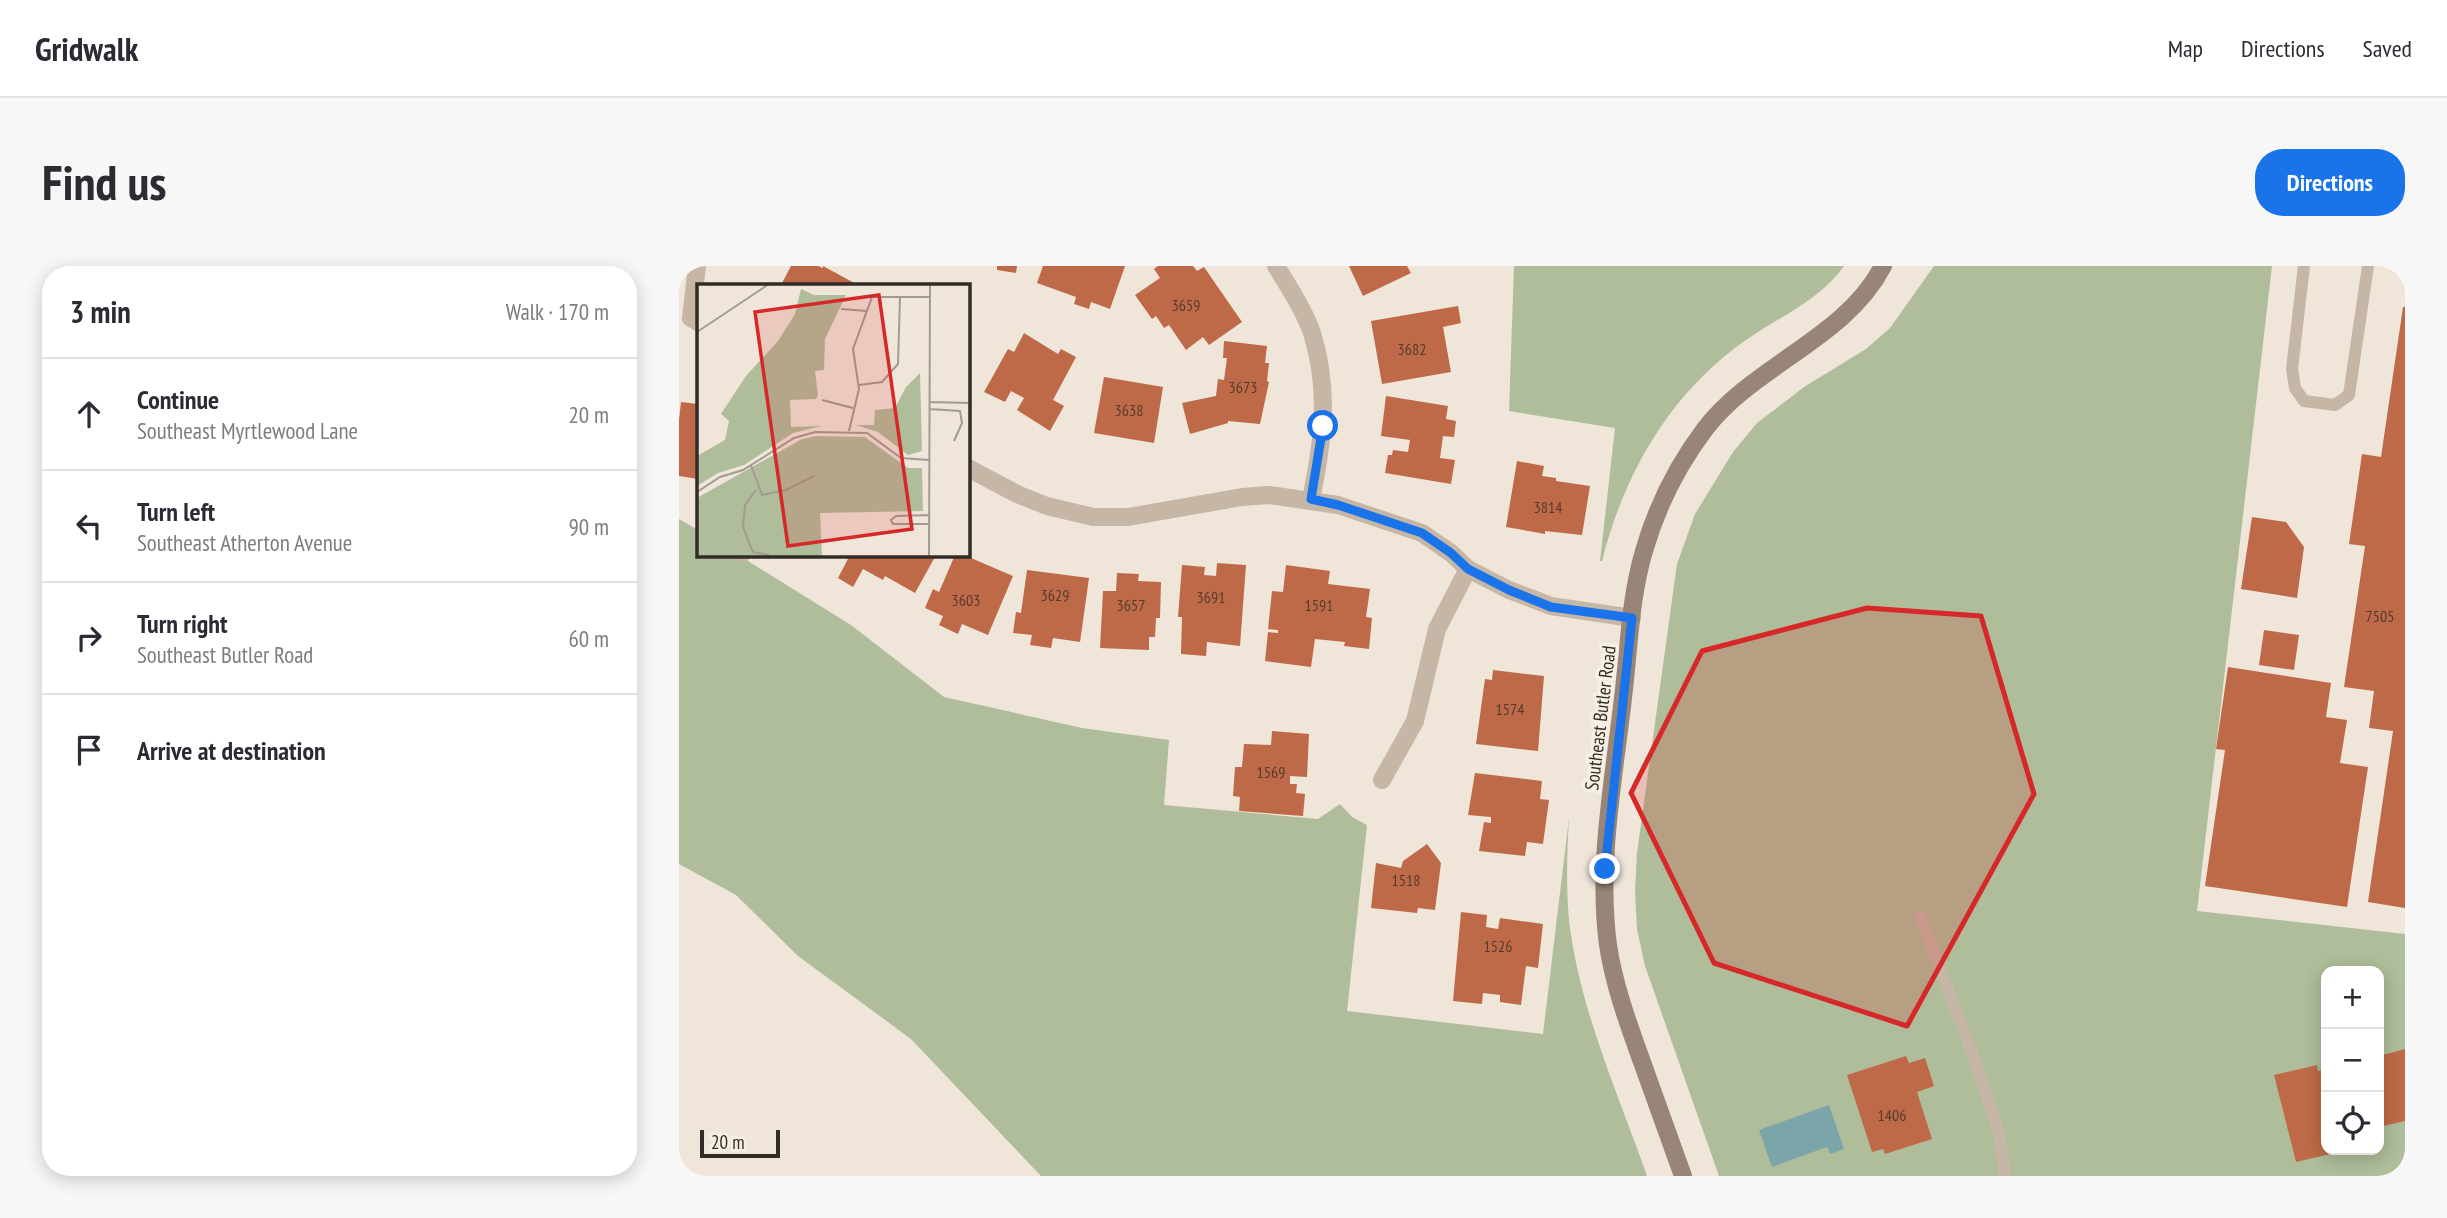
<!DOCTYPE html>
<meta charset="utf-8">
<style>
:root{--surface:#fff;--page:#f7f7f7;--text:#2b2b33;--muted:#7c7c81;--line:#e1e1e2;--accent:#1a73e8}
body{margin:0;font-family:"PT Sans Narrow",sans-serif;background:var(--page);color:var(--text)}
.controls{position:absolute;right:21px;bottom:21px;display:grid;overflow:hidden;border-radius:14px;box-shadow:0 4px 18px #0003}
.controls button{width:63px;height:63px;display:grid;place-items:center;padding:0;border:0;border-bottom:2px solid var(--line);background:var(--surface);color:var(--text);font:35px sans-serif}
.scale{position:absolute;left:21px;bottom:18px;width:80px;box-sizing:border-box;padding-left:7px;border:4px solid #322b26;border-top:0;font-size:19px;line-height:24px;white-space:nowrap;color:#322b26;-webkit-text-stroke:5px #f7efe4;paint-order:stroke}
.stop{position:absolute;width:21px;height:21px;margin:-16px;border:5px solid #1a73e8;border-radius:50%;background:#fff}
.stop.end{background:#1a73e8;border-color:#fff;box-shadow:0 2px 7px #0008}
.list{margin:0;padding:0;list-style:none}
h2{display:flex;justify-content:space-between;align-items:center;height:91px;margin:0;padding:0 28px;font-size:30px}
h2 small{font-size:23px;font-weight:400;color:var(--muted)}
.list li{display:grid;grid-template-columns:46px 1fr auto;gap:21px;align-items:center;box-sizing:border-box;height:112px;padding:0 28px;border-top:2px solid var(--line)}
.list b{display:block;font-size:26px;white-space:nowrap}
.list p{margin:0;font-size:23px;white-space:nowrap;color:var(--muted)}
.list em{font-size:23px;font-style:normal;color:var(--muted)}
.icon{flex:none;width:38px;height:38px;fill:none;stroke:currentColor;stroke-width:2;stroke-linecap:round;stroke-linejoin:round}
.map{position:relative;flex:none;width:1726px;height:910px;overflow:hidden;border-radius:28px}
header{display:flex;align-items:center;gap:42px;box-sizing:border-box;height:98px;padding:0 35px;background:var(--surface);border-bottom:2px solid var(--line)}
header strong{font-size:33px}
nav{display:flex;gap:38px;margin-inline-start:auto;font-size:24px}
.intro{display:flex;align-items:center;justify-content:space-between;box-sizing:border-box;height:168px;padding:0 42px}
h1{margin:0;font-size:49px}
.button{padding:18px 32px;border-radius:28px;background:var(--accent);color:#fff;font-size:24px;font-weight:700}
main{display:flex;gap:42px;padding:0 42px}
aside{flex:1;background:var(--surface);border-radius:28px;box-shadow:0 4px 18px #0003}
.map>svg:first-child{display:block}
.green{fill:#afbd9a;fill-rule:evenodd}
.water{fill:#7aa6aa}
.building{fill:#be6a48}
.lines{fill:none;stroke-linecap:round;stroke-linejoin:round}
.service{stroke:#c6b6a6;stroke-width:12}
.minor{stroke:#c6b6a6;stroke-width:18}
.secondary{stroke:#998577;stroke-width:18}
.route{stroke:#1a73e8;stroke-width:9}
.marked{fill:#d62828;fill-opacity:0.2;stroke:#d62828;stroke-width:5;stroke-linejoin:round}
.labels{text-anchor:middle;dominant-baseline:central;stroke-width:7;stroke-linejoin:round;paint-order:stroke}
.number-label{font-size:16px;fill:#553b2e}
.street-label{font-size:19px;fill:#322b26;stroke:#f7efe4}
.inset-road{fill:none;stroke:#a39b91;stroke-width:2}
.view{fill:#d62828;fill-opacity:0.15;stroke:#d62828;stroke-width:3.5}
.inset-edge{fill:none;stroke:#322b26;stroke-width:3.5}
</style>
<header>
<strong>Gridwalk</strong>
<nav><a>Map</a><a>Directions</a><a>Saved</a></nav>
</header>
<div class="intro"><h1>Find us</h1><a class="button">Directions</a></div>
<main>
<aside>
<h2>3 min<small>Walk · 170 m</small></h2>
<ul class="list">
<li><svg class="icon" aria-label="ahead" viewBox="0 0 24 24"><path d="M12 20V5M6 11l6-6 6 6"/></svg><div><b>Continue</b><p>Southeast Myrtlewood Lane</p></div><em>20 m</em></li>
<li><svg class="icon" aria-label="left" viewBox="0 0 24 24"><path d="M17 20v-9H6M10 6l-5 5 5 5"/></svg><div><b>Turn left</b><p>Southeast Atherton Avenue</p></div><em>90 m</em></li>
<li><svg class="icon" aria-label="right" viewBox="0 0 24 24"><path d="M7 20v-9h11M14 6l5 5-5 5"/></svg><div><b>Turn right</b><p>Southeast Butler Road</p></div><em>60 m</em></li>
<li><svg class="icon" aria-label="arrive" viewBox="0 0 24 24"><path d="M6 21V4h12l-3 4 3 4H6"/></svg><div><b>Arrive at destination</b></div></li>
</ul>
</aside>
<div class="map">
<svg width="1726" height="910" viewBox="0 0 1726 910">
<rect width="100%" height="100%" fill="#efe5d9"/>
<g class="green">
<path d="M835,0H1165C1141,34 1100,51 1067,74C992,126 945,207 923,295H921L936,162L830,145Z"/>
<path d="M1255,0H1593L1518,645L1726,668V910H1040L966,700L958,663L956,625L958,587L998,298L1016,248L1054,186L1078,157L1125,121L1187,83L1211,62ZM1647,705H1700V884H1647Z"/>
<path d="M0,253L19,264V289H59L172,359L265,431L403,462L490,474L485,539L639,553L661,538L673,551L688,559L668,745L864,768L890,552C888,586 887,620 890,654C900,742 939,827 968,910H362L232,773L119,690L57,629L0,598Z"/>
</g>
<polygon class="water" points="1150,839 1165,883 1151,888 1148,881 1093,901 1080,864"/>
<g class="building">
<polygon points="112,0 139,0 144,2 144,0 179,19 102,19"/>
<polygon points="318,0 338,0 337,7 318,4"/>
<polygon points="364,0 446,0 431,43 412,36 410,43 395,38 397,31 358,17"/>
<polygon points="479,0 514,0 518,5 525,1 563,56 530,79 524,71 507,84 490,59 485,62 477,50 473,53 456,29 481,12 475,3"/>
<polygon points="670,0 728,0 732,7 684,30"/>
<polygon points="779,40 782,57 764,61 772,106 703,118 692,55"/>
<polygon points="1724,41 1726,41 1726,642 1689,636 1714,465 1690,462 1695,425 1665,421 1686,280 1670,278 1683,188 1702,191"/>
<polygon points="345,67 379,88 382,83 397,91 374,134 385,140 371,165 338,144 345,132 332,125 326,136 305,126 329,83 335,86"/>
<polygon points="545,75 588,80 586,97 590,97 588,115 590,116 581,158 549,155 549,157 511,168 503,137 537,130 539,113 545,114 548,92 544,92"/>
<polygon points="425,111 484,121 475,177 415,167"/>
<polygon points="707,130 769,140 767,153 777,155 775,171 764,170 761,192 776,194 772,218 706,207 709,189 713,189 714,184 729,186 731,174 702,170"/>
<polygon points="2,136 19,138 19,213 0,210 0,154"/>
<polygon points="838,195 865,200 863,210 877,212 877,215 911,220 903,269 866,265 866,268 827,261"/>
<polygon points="1573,251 1607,256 1625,281 1618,332 1562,323"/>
<polygon points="171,289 257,289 236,327 206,310 204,314 184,303 174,321 159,312"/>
<polygon points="276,289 285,289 334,310 309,369 283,358 279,368 260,359 264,350 246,342 254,323 260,326"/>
<polygon points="538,297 567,299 561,380 528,376 527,390 502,388 503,351 499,351 503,299 526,301 525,309 537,310"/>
<polygon points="607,299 651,305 649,318 691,323 687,351 693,352 690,383 665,380 666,376 636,373 632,401 586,395 589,366 599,367 599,364 589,363 593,325 604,326"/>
<polygon points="348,304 410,312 401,376 374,372 372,382 351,379 353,369 334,367 337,346 342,347"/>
<polygon points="438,307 460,308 459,315 482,316 481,352 477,352 476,371 470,371 470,384 421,382 424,325 437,325"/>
<polygon points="1585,364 1620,369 1615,404 1580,399"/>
<polygon points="1549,401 1652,417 1647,451 1668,454 1661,497 1689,501 1668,641 1526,620 1546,484 1537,483"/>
<polygon points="814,404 865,410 859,485 797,478 806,413 813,414"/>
<polygon points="593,465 630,468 628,511 611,510 611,518 618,518 617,527 626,528 624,550 560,545 561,531 554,530 556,501 563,501 565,478 592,479"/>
<polygon points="796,507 863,515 861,533 870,534 864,578 848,576 846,590 800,585 805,556 812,557 812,551 789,549"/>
<polygon points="748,578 762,597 756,644 739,642 738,647 692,642 697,597 722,602 724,595"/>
<polygon points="782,646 808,649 807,661 819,663 821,652 864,658 859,702 847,700 842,739 821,736 821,729 804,727 803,738 774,735"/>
<polygon points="1726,783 1726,855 1700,861 1700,790"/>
<polygon points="1227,790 1230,797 1246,792 1255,820 1238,826 1253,873 1206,888 1204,883 1193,886 1168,809"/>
<polygon points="1638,799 1639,805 1647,803 1647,884 1664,885 1617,896 1595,809"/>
</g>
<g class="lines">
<g class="service">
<polyline points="1625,0 1613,103 1616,122 1625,135 1656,139 1670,129 1689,0"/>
<polyline points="65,290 65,289"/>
<polyline points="1241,650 1302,811 1320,867 1326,910"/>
</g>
<g class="minor">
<polyline points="18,0 12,52 19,56"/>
<path d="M597,0C610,21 625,44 633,67C651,125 644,176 632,233"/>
<polyline points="289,202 338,228 368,240 414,251 449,251 563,231 590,229 659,239 743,267 772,287 789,303 830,324 872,340 953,352"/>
<polyline points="703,514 736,455 758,363 789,303"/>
</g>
<path class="secondary" d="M1004,910C990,872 977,834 963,796C949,757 935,719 929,679C918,598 935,512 944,432C950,383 951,332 965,285C978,240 998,200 1026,163C1075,99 1167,72 1204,0"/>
</g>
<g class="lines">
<polyline class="route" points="644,160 632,233 659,239 743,267 772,287 789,303 830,324 872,341 953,352 926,603"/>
</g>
<path class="marked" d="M1188,342L1302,350L1355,528L1228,760L1035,697L952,527L1023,385Z"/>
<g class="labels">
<g class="number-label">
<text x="507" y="39">3659</text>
<text x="733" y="83">3682</text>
<text x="564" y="121">3673</text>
<text x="450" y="144">3638</text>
<text x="869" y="241">3814</text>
<text x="376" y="329">3629</text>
<text x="532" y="331">3691</text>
<text x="287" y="334">3603</text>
<text x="452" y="339">3657</text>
<text x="640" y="339">1591</text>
<text x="1701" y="350">7505</text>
<text x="831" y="443">1574</text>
<text x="592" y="506">1569</text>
<text x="727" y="614">1518</text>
<text x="819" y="680">1526</text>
<text x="1213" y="849">1406</text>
</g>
<g class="street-label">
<text transform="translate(921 452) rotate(-83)">Southeast Butler Road</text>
</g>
</g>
<g transform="translate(18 18)">
<rect width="273" height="273" fill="#efe5d9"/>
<path d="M104,5L117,11H149L128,55L127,86L118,87L121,111L119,115L93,116L94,143L124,142L96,149L47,181L21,189L0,202V172L28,156L32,137L24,130L49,92L81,57L98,30ZM223,89L225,167L211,171L181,148L159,141H177L178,126L198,124L209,103ZM120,152L168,153L211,184H225L226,227L123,229L125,273H0V214L105,155Z" fill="#afbd9a"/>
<path class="inset-road" d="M144,25L170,27M0,48L72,0M162,101L185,98L201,80L203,13M125,116L156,124M232,118L273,119M232,125L263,127L265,139L257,157M152,147L162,105L156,65L175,13H233M54,181L65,211L89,206L117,192M59,206L48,221L46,243L56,268L72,271M0,208L23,193L46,186L97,154L118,148L170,149L204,174L232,176M232,240H196L194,236L199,232L232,231M232,273L233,0"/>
<path class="view" d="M182,11L215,245L91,262L58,28Z"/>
<rect width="273" height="273" class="inset-edge"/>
</g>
</svg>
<div class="controls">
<button>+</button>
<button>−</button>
<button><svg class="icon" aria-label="locate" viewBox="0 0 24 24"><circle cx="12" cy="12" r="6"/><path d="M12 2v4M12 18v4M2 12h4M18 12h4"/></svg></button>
</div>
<div class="scale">20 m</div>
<div class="stop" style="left:644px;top:160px"></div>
<div class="stop end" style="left:926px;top:603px"></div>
</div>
</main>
